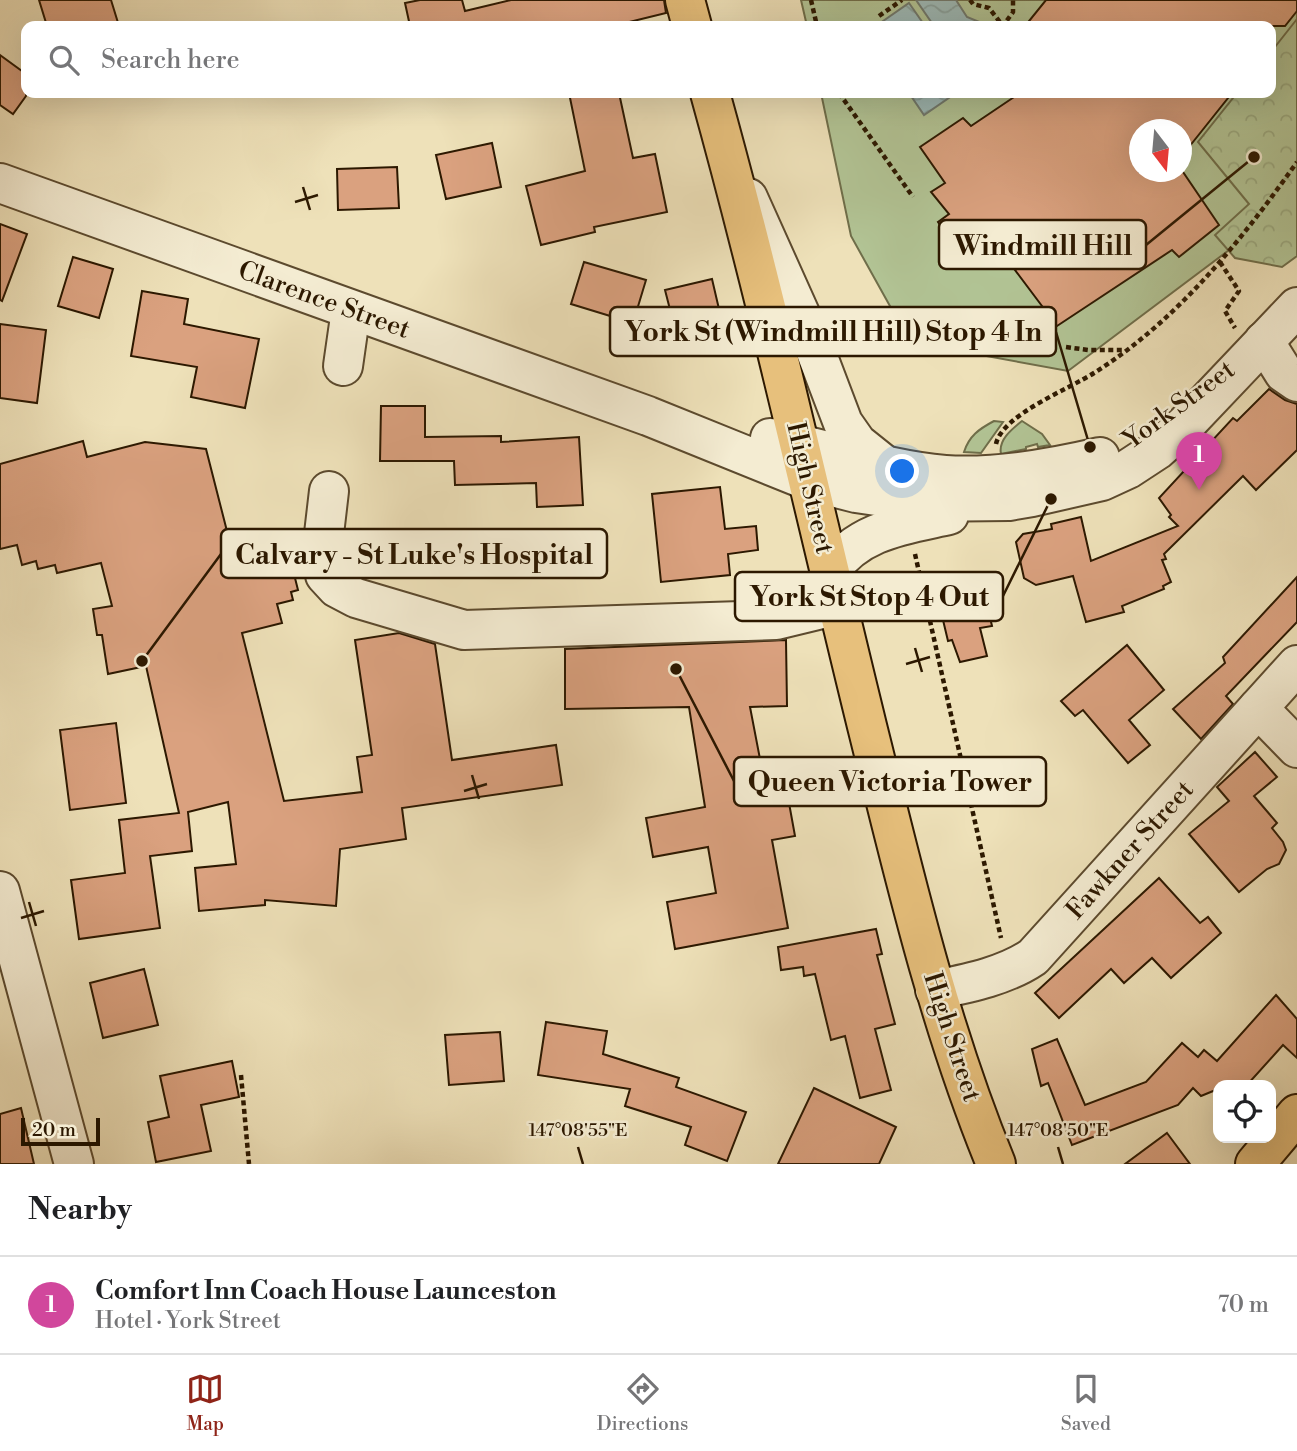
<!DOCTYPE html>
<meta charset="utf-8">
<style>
:root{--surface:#fff;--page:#f2f2f2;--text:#202124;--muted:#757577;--line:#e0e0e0;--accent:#8f2418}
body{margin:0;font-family:"Libre Bodoni",serif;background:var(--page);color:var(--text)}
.controls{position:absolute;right:21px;bottom:21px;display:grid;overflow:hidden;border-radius:14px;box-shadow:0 7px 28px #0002}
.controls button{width:63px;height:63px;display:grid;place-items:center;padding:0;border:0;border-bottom:2px solid var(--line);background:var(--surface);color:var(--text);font:35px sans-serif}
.compass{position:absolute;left:1129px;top:119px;width:63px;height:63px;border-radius:50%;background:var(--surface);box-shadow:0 7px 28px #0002;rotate:164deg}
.scale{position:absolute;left:21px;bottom:18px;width:79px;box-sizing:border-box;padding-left:7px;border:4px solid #2c1800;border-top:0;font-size:19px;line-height:24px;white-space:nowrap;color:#2c1800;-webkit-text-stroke:5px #f4ecd2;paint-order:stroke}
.you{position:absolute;left:903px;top:472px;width:24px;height:24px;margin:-18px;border:5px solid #fff;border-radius:50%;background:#1a73e8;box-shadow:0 0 0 10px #1a73e833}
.badge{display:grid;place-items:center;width:46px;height:46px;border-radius:50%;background:var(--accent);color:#fff;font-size:23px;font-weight:700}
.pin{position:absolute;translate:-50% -58px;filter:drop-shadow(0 2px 4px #0008)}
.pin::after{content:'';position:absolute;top:37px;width:24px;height:21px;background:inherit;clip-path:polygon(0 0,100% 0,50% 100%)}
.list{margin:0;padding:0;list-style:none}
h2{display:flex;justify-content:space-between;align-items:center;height:91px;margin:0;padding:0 28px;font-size:30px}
h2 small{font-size:23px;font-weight:400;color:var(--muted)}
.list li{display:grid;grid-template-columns:46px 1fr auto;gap:21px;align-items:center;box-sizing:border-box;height:98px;padding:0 28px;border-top:2px solid var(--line)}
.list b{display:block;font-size:26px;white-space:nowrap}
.list p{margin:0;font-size:23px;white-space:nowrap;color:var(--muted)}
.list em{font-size:23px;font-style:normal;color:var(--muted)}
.icon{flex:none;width:38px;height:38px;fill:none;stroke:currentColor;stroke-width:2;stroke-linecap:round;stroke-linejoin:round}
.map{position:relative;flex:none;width:1297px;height:1164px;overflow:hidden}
.search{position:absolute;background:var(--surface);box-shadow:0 7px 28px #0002;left:21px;right:21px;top:21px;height:77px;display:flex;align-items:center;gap:18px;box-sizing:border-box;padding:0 24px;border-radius:14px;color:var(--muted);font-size:26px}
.sheet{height:189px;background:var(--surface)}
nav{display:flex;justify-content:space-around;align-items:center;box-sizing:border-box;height:98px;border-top:2px solid var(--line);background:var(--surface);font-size:19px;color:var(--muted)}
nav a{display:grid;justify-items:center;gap:4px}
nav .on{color:var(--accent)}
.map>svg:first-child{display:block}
.green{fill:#b2c495;stroke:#6f6e4a;stroke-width:2;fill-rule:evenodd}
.forest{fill:url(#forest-crowns);stroke:#6f6e4a;stroke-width:2}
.water{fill:url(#water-waves);stroke:#707a6f;stroke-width:2}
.building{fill:#daa17f;stroke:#2c1800;stroke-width:2}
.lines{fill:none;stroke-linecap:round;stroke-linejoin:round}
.minor-casing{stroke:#5c4a2e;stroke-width:42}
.major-casing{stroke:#2c1800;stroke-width:42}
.path{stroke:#2c1800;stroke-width:4.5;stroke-dasharray:5 3.5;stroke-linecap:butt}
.minor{stroke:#f4ecd2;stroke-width:38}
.major{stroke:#e7c07c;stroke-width:38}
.ticks{fill:none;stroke:#2c1800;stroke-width:2.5}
.labels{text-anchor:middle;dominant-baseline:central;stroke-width:5;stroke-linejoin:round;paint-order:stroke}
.street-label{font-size:26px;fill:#2c1800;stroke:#f4ecd2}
.ticks-label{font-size:18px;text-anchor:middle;fill:#2c1800;stroke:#f4ecd2;stroke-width:5;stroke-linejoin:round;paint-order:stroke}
.leader{fill:none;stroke:#2c1800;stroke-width:2.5}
.callout-dot{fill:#2c1800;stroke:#f4ecd2;stroke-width:2.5}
.callout{fill:#f4ecd2;stroke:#2c1800;stroke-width:2.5}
.callout-label{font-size:28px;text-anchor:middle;font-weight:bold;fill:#2c1800}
</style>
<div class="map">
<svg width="1297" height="1164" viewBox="0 0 1297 1164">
<defs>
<pattern id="forest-crowns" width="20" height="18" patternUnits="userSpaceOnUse" patternTransform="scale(1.75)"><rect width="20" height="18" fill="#b2c495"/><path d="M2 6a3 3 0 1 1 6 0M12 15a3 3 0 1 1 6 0" fill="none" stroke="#99a87f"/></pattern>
<pattern id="water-waves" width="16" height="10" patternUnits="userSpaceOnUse" patternTransform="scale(1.75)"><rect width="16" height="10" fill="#9dbbb9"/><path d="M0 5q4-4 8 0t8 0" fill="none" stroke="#87a09d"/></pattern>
</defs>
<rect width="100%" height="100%" fill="#eee1b9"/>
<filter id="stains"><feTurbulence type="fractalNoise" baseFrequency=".00286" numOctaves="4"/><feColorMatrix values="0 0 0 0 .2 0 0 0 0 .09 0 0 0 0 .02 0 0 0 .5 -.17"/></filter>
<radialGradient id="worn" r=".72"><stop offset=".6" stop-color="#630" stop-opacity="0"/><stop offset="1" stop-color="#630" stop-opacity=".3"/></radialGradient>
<g class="green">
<polygon points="801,0 1297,0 1297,40 1271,71 1271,26 807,26"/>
<path d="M821,93H1252L1277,214L1068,371L910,342L851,236ZM1140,130H1182V172H1140Z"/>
<path d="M994,421L1003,422L981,453L964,452C969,436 979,429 994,421Z"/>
<path d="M1022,421L1042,434L1050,445L1038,447L1037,444L1026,447V449L1001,454C998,440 1012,429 1022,421Z"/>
</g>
<polygon class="forest" points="1297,19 1297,256 1282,267 1235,258 1215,235 1249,204 1198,142 1237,93 1271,93 1271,52"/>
<g class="water">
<polygon points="916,0 956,0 967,17 989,26 934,26"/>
<polygon points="909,3 925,26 876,26"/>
<polygon points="909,93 956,93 924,115"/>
</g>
<g class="building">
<polygon points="39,0 111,0 119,26 47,26"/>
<polygon points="420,0 462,0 465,11 511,0 664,0 666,13 613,26 410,26 405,3"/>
<polygon points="1046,0 1297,0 1297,11 1285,26 1025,26"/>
<polygon points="0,55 26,74 26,96 13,114 0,105"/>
<polygon points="569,93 619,93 633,158 655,154 667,212 594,227 595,232 541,245 526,186 585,171"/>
<polygon points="1020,93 1232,93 1181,157 1181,130 1139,130 1139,172 1183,172 1219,225 1179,257 1172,250 1057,326 994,242 966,262 938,222 949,214 931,192 945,183 920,147 963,118 971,126"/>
<polygon points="492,143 501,187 446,199 436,155"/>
<polygon points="397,167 399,208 338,210 337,169"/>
<polygon points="0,224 27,234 2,301 0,300"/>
<polygon points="73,257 113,269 99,318 58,306"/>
<polygon points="584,262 646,280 633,323 571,304"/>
<polygon points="712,279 722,322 676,333 665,290"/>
<polygon points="142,291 188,299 184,324 259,339 245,408 191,397 197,367 131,356"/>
<polygon points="0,324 46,330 37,403 0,398"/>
<polygon points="1269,389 1285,400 1297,404 1297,450 1256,490 1243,476 1164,554 1166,559 1162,560 1171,582 1163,586 1164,589 1122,606 1124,612 1086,622 1073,576 1036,585 1024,578 1016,542 1023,534 1052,529 1051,524 1081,517 1091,561 1178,526 1169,517 1171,515 1159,498 1233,418 1237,421"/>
<polygon points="381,406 425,406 425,437 501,436 501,442 579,437 583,505 537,507 536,483 455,485 454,461 380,461"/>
<polygon points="83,441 87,457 145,442 206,449 229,539 238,537 241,550 259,545 261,552 287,546 298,590 291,592 293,600 277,604 282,623 242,633 284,801 362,792 357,757 372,755 355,640 399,633 435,644 452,760 556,745 562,785 402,808 406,839 340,849 336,906 265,900 265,905 199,911 195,868 236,864 228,802 188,812 192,851 150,856 160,928 79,939 71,880 125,873 119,820 179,813 146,666 108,674 102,635 97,635 93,609 112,606 101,563 57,573 55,565 38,569 36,561 22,565 17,545 0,549 0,464"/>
<polygon points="720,487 725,529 756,526 758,550 728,554 730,575 661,582 652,494"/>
<polygon points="966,577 969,592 983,588 992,626 980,628 987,656 960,662 952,640 948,641 938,599 945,597 942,583"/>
<polygon points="1297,577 1297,622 1226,696 1233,704 1201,739 1173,709 1225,663 1223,657"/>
<polygon points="786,640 787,706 750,707 765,785 785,781 795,836 772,840 788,928 675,949 667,902 716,893 708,847 653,857 646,818 705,807 689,707 565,709 565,649"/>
<polygon points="1127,645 1164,690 1129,720 1150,745 1128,763 1083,710 1075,716 1061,701"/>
<polygon points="116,723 126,803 70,810 60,730"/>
<polygon points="1255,752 1277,777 1254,796 1277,823 1272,828 1283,842 1286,850 1279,864 1267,869 1239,892 1189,834 1229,801 1217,787"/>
<polygon points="1159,878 1200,923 1208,917 1221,933 1171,978 1152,958 1124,983 1111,969 1059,1018 1035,993"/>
<polygon points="876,929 882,954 877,955 895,1024 875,1029 891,1090 860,1098 845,1036 831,1040 815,974 804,976 803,967 781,970 778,947"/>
<polygon points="144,969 158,1025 103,1038 90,983"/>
<polygon points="1276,995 1297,1019 1297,1058 1283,1045 1247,1085 1218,1085 1218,1089 1201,1096 1193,1088 1178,1105 1072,1145 1048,1083 1041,1086 1032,1049 1057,1039 1085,1105 1146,1082 1182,1043 1198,1057 1204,1050 1217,1061"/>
<polygon points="546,1022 607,1031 603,1054 679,1078 676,1087 746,1112 727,1161 685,1145 691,1127 625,1106 630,1089 538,1075"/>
<polygon points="500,1032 504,1081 449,1085 445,1035"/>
<polygon points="232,1061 239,1097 201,1105 211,1151 156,1162 148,1122 169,1117 160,1076"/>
<polygon points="814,1088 896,1127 879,1164 778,1164"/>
<polygon points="21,1108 34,1164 0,1164 0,1114"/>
<polygon points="1167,1133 1190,1164 1125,1164"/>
</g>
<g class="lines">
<defs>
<g id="minor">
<polyline points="0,183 648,416 809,481 856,493 917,502 1009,501 1032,497 1102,481 1128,469 1157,450 1185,425 1297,307"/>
<polyline points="748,198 810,336 843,423 857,443 882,463"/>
<polyline points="1264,341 1284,373 1297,382"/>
<polyline points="343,366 351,310"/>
<path d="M770,438C829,449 885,470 945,475C993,478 1053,468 1100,457"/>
<polyline points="329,491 322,551 325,575 337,588 356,598 464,630 776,620 838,605"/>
<path d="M830,571C858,530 904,525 949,515"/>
<polyline points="1258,708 1297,748"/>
<polyline points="0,891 74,1164"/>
<path d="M935,990C969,983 1005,976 1033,957L1297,665"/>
</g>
<g id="major">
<polyline points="685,0 692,26"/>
<path d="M710,93C768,302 815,515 867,726C904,874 938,1023 996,1164"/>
<polyline points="1255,1164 1297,1114"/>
</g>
</defs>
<use href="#minor" class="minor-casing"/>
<use href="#major" class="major-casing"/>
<g class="path">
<polyline points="811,0 817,26"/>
<polyline points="970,0 973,4 989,8 1003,26 1013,12 1013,0"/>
<polyline points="879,16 902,0"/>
<polyline points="839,93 913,197"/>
<polyline points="1220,262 1239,291 1225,311 1235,328"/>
<polyline points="1066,347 1088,350 1125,350"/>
<path d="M996,444C1002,415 1069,389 1094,373C1177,321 1241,241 1297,162"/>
<polyline points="915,554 1001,938"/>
<polyline points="241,1075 249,1164"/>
</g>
<use href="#minor" class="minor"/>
<use href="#major" class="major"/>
</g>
<path class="ticks" d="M303,187L310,210M295,202L318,195M915,648L922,672M906,664L930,657M472,775L479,799M464,791L487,784M29,902L36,926M21,918L44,911M578,1147L583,1164M1058,1147L1063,1164"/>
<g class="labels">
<g class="street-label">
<text transform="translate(324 300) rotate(20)">Clarence Street</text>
<text transform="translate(1179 405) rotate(-36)">York Street</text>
<text transform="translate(810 488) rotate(77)">High Street</text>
<text transform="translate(1130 850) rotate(-48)">Fawkner Street</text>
<text transform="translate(952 1037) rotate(72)">High Street</text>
</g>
</g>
<g class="ticks-label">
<text x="578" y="1136">147°08'55"E</text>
<text x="1058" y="1136">147°08'50"E</text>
</g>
<path class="leader" d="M1254 157L1146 245M1090 447L1056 332M142 661L221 554M1051 499L1003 596M676 669L734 781"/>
<g class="callout-dot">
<circle cx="1254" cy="157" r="7"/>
<circle cx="1090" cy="447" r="7"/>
<circle cx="142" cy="661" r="7"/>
<circle cx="1051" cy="499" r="7"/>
<circle cx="676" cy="669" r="7"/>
</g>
<g class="callout">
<rect x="939" y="220" width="207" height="49" rx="7"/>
<rect x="610" y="307" width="446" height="49" rx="7"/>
<rect x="221" y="529" width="386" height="49" rx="7"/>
<rect x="735" y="572" width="268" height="49" rx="7"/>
<rect x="734" y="757" width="312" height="49" rx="7"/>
</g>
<g class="callout-label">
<text x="1043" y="255">Windmill Hill</text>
<text x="833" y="341">York St (Windmill Hill) Stop 4 In</text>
<text x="414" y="564">Calvary - St Luke's Hospital</text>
<text x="869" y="606">York St Stop 4 Out</text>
<text x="890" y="791">Queen Victoria Tower</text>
</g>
<rect width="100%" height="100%" filter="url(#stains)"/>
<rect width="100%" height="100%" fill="url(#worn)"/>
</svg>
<div class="controls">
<button><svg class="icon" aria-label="locate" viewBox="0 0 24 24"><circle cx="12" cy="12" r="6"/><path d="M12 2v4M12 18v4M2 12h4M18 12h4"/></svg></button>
</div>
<svg class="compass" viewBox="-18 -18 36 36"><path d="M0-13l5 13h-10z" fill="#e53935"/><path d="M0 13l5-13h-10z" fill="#757577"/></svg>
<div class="scale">20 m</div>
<div class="you"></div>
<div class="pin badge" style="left:1199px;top:490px;background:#d1479c">1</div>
<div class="search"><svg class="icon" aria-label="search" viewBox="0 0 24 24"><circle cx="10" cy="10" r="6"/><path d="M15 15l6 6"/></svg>Search here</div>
</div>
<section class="sheet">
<h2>Nearby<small></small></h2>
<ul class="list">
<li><span class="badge" style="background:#d1479c">1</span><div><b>Comfort Inn Coach House Launceston</b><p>Hotel · York Street</p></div><em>70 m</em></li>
</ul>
</section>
<nav>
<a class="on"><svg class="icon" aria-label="map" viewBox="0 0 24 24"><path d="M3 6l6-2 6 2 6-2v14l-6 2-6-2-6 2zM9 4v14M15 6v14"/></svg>Map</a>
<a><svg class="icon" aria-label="directions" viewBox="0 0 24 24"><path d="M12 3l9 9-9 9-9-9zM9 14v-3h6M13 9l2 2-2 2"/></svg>Directions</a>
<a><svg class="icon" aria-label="saved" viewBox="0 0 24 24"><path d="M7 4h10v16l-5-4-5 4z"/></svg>Saved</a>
</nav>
